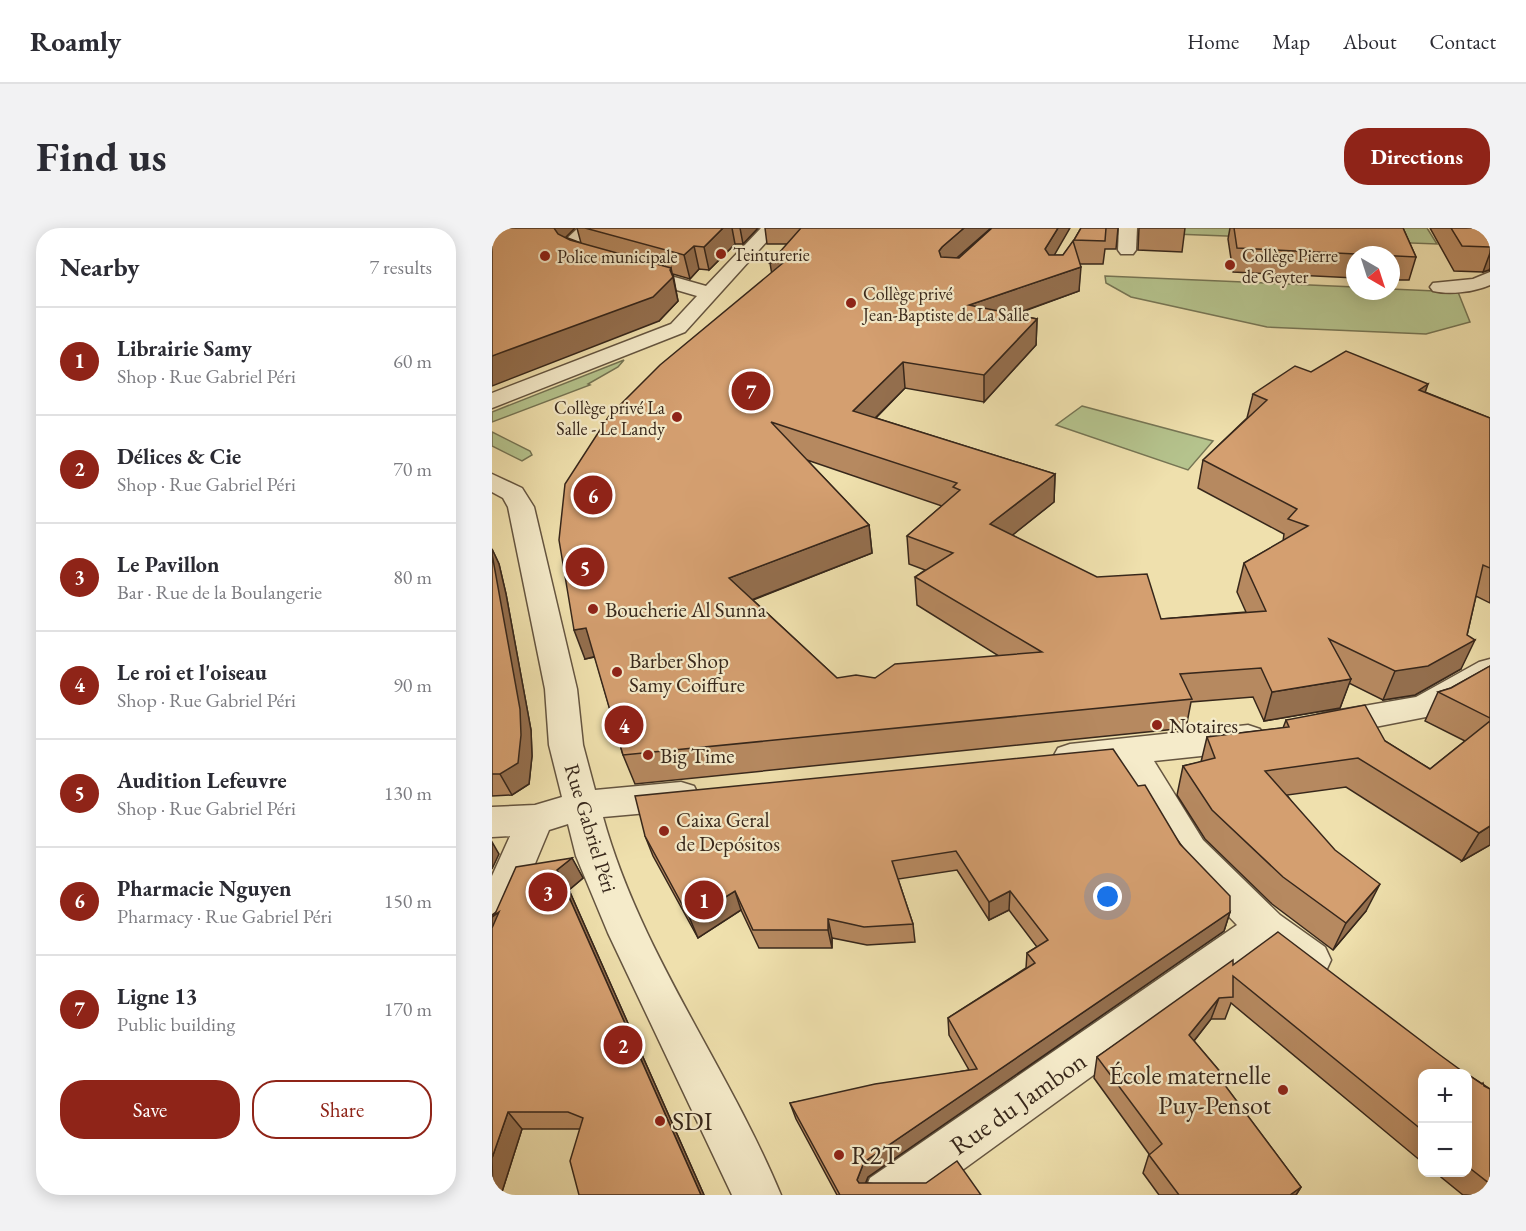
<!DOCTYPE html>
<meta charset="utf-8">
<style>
:root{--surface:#fff;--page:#f2f2f3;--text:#2b2b33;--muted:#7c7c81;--line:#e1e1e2;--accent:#8f2418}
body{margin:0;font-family:"EB Garamond",serif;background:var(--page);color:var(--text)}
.controls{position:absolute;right:18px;bottom:18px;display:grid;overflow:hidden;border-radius:12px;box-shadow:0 3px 15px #0003}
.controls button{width:54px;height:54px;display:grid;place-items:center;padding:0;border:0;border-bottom:2px solid var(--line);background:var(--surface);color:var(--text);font:30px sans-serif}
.compass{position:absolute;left:854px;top:18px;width:54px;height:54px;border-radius:50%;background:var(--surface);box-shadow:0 3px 15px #0003;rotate:141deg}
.you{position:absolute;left:616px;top:669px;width:21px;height:21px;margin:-15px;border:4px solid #fff;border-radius:50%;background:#1a73e8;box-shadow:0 0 0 9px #1a73e833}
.badge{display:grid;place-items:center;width:39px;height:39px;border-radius:50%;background:var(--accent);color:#fff;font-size:20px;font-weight:700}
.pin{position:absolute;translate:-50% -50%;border:3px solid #fff;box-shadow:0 2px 6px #0006}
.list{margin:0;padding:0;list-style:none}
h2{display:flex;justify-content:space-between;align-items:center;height:78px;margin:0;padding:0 24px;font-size:26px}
h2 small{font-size:20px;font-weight:400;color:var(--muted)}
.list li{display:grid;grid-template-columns:39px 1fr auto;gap:18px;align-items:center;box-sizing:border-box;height:108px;padding:0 24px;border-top:2px solid var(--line)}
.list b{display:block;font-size:22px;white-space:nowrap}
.list p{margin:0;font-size:20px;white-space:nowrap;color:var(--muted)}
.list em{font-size:20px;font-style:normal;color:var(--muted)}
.actions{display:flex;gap:12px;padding:18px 24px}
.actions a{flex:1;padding:14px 0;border:2px solid var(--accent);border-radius:24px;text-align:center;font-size:21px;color:var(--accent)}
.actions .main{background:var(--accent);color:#fff}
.map{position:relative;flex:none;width:998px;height:967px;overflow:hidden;border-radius:24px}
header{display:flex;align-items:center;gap:36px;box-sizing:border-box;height:84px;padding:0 30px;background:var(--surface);border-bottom:2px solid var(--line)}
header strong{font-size:28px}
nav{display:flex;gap:33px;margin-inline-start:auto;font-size:21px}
.intro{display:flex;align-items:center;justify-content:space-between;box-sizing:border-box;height:144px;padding:0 36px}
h1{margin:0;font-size:42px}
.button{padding:15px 27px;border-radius:24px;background:var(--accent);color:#fff;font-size:21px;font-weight:700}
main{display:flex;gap:36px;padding:0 36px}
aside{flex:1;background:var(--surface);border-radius:24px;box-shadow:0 3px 15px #0003}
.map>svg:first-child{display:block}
.green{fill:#b5c38d;stroke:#767554;stroke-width:1.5}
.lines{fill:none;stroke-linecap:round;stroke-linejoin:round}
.minor-casing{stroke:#655540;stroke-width:3}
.minor{fill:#f5ebca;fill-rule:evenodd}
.wall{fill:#b68960;stroke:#37271b;stroke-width:1.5;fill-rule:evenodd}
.shaded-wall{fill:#946f4e;stroke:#37271b;stroke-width:1.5}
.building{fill:#d49f70;stroke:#37271b;stroke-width:1.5;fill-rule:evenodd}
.poi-dot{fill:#8f2418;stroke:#f5ebca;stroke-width:2}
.labels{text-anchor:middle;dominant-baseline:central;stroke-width:4.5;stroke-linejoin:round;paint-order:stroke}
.far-poi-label{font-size:18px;fill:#37271b;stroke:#f5ebca;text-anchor:start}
.poi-label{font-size:21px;fill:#37271b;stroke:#f5ebca;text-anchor:start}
.street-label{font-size:21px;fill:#37271b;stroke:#f5ebca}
.near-poi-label{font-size:26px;fill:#37271b;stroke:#f5ebca;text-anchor:start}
.near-street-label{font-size:26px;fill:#37271b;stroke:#f5ebca}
</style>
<header>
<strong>Roamly</strong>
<nav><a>Home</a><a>Map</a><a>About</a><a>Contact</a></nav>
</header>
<div class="intro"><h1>Find us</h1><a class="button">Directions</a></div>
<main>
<aside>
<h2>Nearby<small>7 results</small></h2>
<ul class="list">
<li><span class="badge">1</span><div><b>Librairie Samy</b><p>Shop · Rue Gabriel Péri</p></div><em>60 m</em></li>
<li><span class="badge">2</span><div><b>Délices &amp; Cie</b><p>Shop · Rue Gabriel Péri</p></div><em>70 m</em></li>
<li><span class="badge">3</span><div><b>Le Pavillon</b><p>Bar · Rue de la Boulangerie</p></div><em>80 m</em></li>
<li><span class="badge">4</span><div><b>Le roi et l'oiseau</b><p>Shop · Rue Gabriel Péri</p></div><em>90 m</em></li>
<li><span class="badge">5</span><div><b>Audition Lefeuvre</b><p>Shop · Rue Gabriel Péri</p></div><em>130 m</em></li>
<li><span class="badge">6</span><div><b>Pharmacie Nguyen</b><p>Pharmacy · Rue Gabriel Péri</p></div><em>150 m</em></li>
<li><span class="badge">7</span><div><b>Ligne 13</b><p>Public building</p></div><em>170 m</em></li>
</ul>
<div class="actions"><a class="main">Save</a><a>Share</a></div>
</aside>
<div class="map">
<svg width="998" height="967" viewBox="0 0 998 967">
<rect width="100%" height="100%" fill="#efe0ad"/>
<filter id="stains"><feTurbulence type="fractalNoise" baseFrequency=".00333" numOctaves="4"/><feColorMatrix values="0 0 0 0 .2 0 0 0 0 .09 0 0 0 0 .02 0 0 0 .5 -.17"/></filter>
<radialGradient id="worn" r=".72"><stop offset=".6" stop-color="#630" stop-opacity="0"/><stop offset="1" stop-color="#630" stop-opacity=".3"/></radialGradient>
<g class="green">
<polygon points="656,0 935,0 945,16 656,5"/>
<polygon points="613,48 863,59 863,63 899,63 899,61 966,64 978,94 934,106 775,99 639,69 614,55"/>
<polygon points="132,132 126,139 96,156 98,157 0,194 0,184"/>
<polygon points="590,178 721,213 696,242 564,197"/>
<polygon points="0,204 38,223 40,227 30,233 0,218"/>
</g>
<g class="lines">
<defs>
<g id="minor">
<polygon points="86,0 105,0 86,18 98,25 214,58 269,0 287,0 193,104 0,180 0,165 179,96 205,68 86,33 74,27 68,17"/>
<polygon points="627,0 645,0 644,22 641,26 629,26 626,22"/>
<path d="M998,44V57C982,64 958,67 941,63L938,59L941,55L981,51Z"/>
<path d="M0,246L30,260L42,279L85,461L91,517L103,562L189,554L202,558L207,568L202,578L189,582L111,589C148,724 236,839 289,967H240L116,705L84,628L76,596L57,602L14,705L0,710V648L18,608L0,609V579L43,577L70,569L57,517L53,461L16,279L11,270L0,264Z"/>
<polygon points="998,431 998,456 944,487 837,508 825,505 820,496 825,487 837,484 924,469 987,434"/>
<polygon points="756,497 768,501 773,510 768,519 756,523 662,533 711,612 788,687 833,719 839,732 833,745 818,750 803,745 774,722 436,967 371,967 378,950 745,697 685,634 628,536 578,542 566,538 561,529 566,520 578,516"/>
</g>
</defs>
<use href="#minor" class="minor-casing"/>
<use href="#minor" class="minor"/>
</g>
<g class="wall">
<polygon points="85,0 266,0 251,16 243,16 217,42 207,41 198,51 181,46 186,73 167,93 73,9 89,15"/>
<path d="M273,0H499L465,30L571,27L581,14L582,12L589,0H626L624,21H613L611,36H588L587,63L522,87L545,91L544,117L492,174L413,160L384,190L563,246L562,274L520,307L669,391L754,384L745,364L752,335L791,313L792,306L706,260L711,232L755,190L761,166L819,144L933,164L998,190V375L984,368L975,407L969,441L923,467L891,472L857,455L848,480L772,493L761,469L699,474L694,500L143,556L131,527L103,429L93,431L280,44L295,16H275ZM315,232L450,278L415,308L417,336L433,342L423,349L425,377L507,428L383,450H345L261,372L380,325L377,297Z"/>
<polygon points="647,0 693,0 690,24 646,22"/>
<polygon points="738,0 911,0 924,29 917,52 899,52 899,27 863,27 863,50 741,44 736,11"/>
<polygon points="938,0 998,0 998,43 997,42 991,44 962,43"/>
<polygon points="0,321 7,336 14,366 39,502 40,528 37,556 20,567 0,568"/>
<polygon points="998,438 998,617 970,633 854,559 795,567 874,683 841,722 780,676 713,611 685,567 691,538 709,534 715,509 791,500 794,492 893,513 938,541 973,513 933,493 946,464 959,460"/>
<polygon points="646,558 738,684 732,703 376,949 374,955 489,967 345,967 304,891 298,875 477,842 457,807 456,790 534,740 535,725 545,719 517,682 497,692 465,642 406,651 421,696 423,714 375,717 340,710 340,720 267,720 249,682 206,710 161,628 153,608"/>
<polygon points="80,630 91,650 77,662 212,967 87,901 30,901 9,967 0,967 0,687"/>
<polygon points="741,737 930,846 930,934 739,775 733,791 719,791 702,813 730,846 728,851 809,959 804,967 667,967 651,945 657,926 602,850 605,829"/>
<polygon points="975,846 998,861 998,967 971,967 944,945 975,945"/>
</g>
<g class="shaded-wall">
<polygon points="61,0 83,0 66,17"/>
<polygon points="231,0 240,0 243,16 217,42 212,19"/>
<polygon points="248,0 266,0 251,16"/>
<polygon points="472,0 499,0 451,42 447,23 450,19"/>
<polygon points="566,0 578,0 552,45 553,21"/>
<polygon points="202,18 207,41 198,51 192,27"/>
<polygon points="998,25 998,40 997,42 991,44"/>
<polygon points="297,30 282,59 278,35"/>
<polygon points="589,39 587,63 478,102 477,77"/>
<polygon points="179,40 186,73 167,93 0,158 0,128 178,42"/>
<polygon points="545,91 544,117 492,174 492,147"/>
<polygon points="411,134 413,160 364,209 361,183"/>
<polygon points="936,156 927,182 927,162"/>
<polygon points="563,246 562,274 498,325 498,296"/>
<polygon points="377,297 380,325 244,378 237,350"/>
<polygon points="0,321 7,336 14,366 39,502 40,528 37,556 20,567 8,546"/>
<polygon points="94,400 105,428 93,431 82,402"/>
<polygon points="983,412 969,441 923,467 891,472 903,443"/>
<polygon points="859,451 848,480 772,493 780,464"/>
<polygon points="998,598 998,617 970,633 987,605"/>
<polygon points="0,614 7,626 0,641"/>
<polygon points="80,630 91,650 77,662 212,967 209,967 65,642"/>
<polygon points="888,656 874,683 841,722 854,695"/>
<polygon points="243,663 249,682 206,710 198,691"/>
<polygon points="518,663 517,682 497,692 497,674"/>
<polygon points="7,684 0,719 0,689"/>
<polygon points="738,684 732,703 376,949 369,966 365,952 372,934"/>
<polygon points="336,691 340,710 340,720 336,702"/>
<polygon points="727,770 719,791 690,828 697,807"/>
<polygon points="16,884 30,901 9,967 1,967 0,930"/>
<polygon points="809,959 804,967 798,967"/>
</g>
<g class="building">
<polygon points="0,0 62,0 66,6 78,12 179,40 178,42 181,49 161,69 0,128"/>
<polygon points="93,0 231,0 212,19 202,18 192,27"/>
<path d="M309,0H472L450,19L447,23L449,29L467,30L500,0H566L553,21L557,27H571L581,13L589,39L477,77L545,91L492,147L411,134L361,183L563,246L498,296L605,349L655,346L669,391L774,383L752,335L816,298L796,291L805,281L711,232L775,172L761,166L803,138L819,144L854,123L936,156L927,162L998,190V340L991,337L975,407L983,412L936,438L903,443L837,411L859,451L780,464L769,440L688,446L700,471L131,527L94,400L82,402L67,312L73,256L117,188L168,137L297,30L278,35ZM279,194L465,255L461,259L468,262L415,308L461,325L423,349L550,424L403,436L383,450L364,447L345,450L237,350L377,297Z"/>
<polygon points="589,0 614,0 613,13 582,12"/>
<polygon points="742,0 911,0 924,29 745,20"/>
<polygon points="959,0 998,0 998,19 970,18"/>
<polygon points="0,326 28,481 29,507 26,535 8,546 0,546"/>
<polygon points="998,438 998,490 946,464 959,460"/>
<polygon points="873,477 893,513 938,541 998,493 998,598 987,605 866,530 773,543 843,622 888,656 854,695 791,649 720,582 691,538 723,530 715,509 797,499 794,492"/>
<polygon points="621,521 646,558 653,557 688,616 738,668 738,684 372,934 365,952 367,955 434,955 465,933 489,967 348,967 298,875 383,856 485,841 456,790 543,735 535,725 556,712 518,663 497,674 464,623 400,633 421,696 372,699 336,691 336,702 261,702 243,663 198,691 153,608 143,568"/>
<polygon points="80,630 65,642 209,967 87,967 78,933 91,890 76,884 16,884 0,930 0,700 7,684 0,689 0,687 3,686 24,639"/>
<polygon points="786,704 948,827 974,846 930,846 930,902 741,748 741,769 727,770 697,807 730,846 726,848 809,959 798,967 687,967 657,927 670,916 605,829 741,732 741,737"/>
<polygon points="975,846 990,856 991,855 992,858 998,861 998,956 975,938"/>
</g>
<g class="poi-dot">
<circle cx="229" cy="26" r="6"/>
<circle cx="53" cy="28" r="6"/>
<circle cx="738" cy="37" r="6"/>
<circle cx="359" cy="75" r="6"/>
<circle cx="185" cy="189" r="6"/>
<circle cx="101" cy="381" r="6"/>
<circle cx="125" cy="444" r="6"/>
<circle cx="665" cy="497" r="6"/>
<circle cx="156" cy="527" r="6"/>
<circle cx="172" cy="603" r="6"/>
<circle cx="791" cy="862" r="6"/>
<circle cx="168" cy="893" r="6"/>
<circle cx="347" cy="927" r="6"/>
</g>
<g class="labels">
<g class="far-poi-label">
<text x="241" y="26">Teinturerie</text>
<text x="750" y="27">Collège Pierre<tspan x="750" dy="21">de Geyter</tspan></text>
<text x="65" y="28">Police municipale</text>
<text x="371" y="65">Collège privé<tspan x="371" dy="21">Jean-Baptiste de La Salle</tspan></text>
<text x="173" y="179" text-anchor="end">Collège privé La<tspan x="173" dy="21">Salle - Le Landy</tspan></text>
</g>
<g class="poi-label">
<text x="113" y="381">Boucherie Al Sunna</text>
<text x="137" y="432">Barber Shop<tspan x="137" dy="24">Samy Coiffure</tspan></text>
<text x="677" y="497">Notaires</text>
<text x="168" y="527">Big Time</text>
<text x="184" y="591">Caixa Geral<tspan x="184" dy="24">de Depósitos</tspan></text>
</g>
<g class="street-label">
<text transform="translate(99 600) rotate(73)">Rue Gabriel Péri</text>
</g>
<g class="near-poi-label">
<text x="779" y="847" text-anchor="end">École maternelle<tspan x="779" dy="30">Puy-Pensot</tspan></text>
<text x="180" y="893">SDI</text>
<text x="359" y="927">R2T</text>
</g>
<g class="near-street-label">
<text transform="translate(526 875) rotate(-35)">Rue du Jambon</text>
</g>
</g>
<rect width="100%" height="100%" filter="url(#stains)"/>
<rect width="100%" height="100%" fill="url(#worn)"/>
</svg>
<div class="controls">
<button>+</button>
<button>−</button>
</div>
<svg class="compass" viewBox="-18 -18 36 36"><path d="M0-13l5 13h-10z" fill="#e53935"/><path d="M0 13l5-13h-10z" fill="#7c7c81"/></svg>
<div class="you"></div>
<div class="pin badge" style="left:212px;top:672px">1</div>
<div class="pin badge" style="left:131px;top:817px">2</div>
<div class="pin badge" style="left:56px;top:664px">3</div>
<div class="pin badge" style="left:132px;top:497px">4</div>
<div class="pin badge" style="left:93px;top:339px">5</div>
<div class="pin badge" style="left:101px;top:267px">6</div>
<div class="pin badge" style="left:259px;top:163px">7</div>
</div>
</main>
